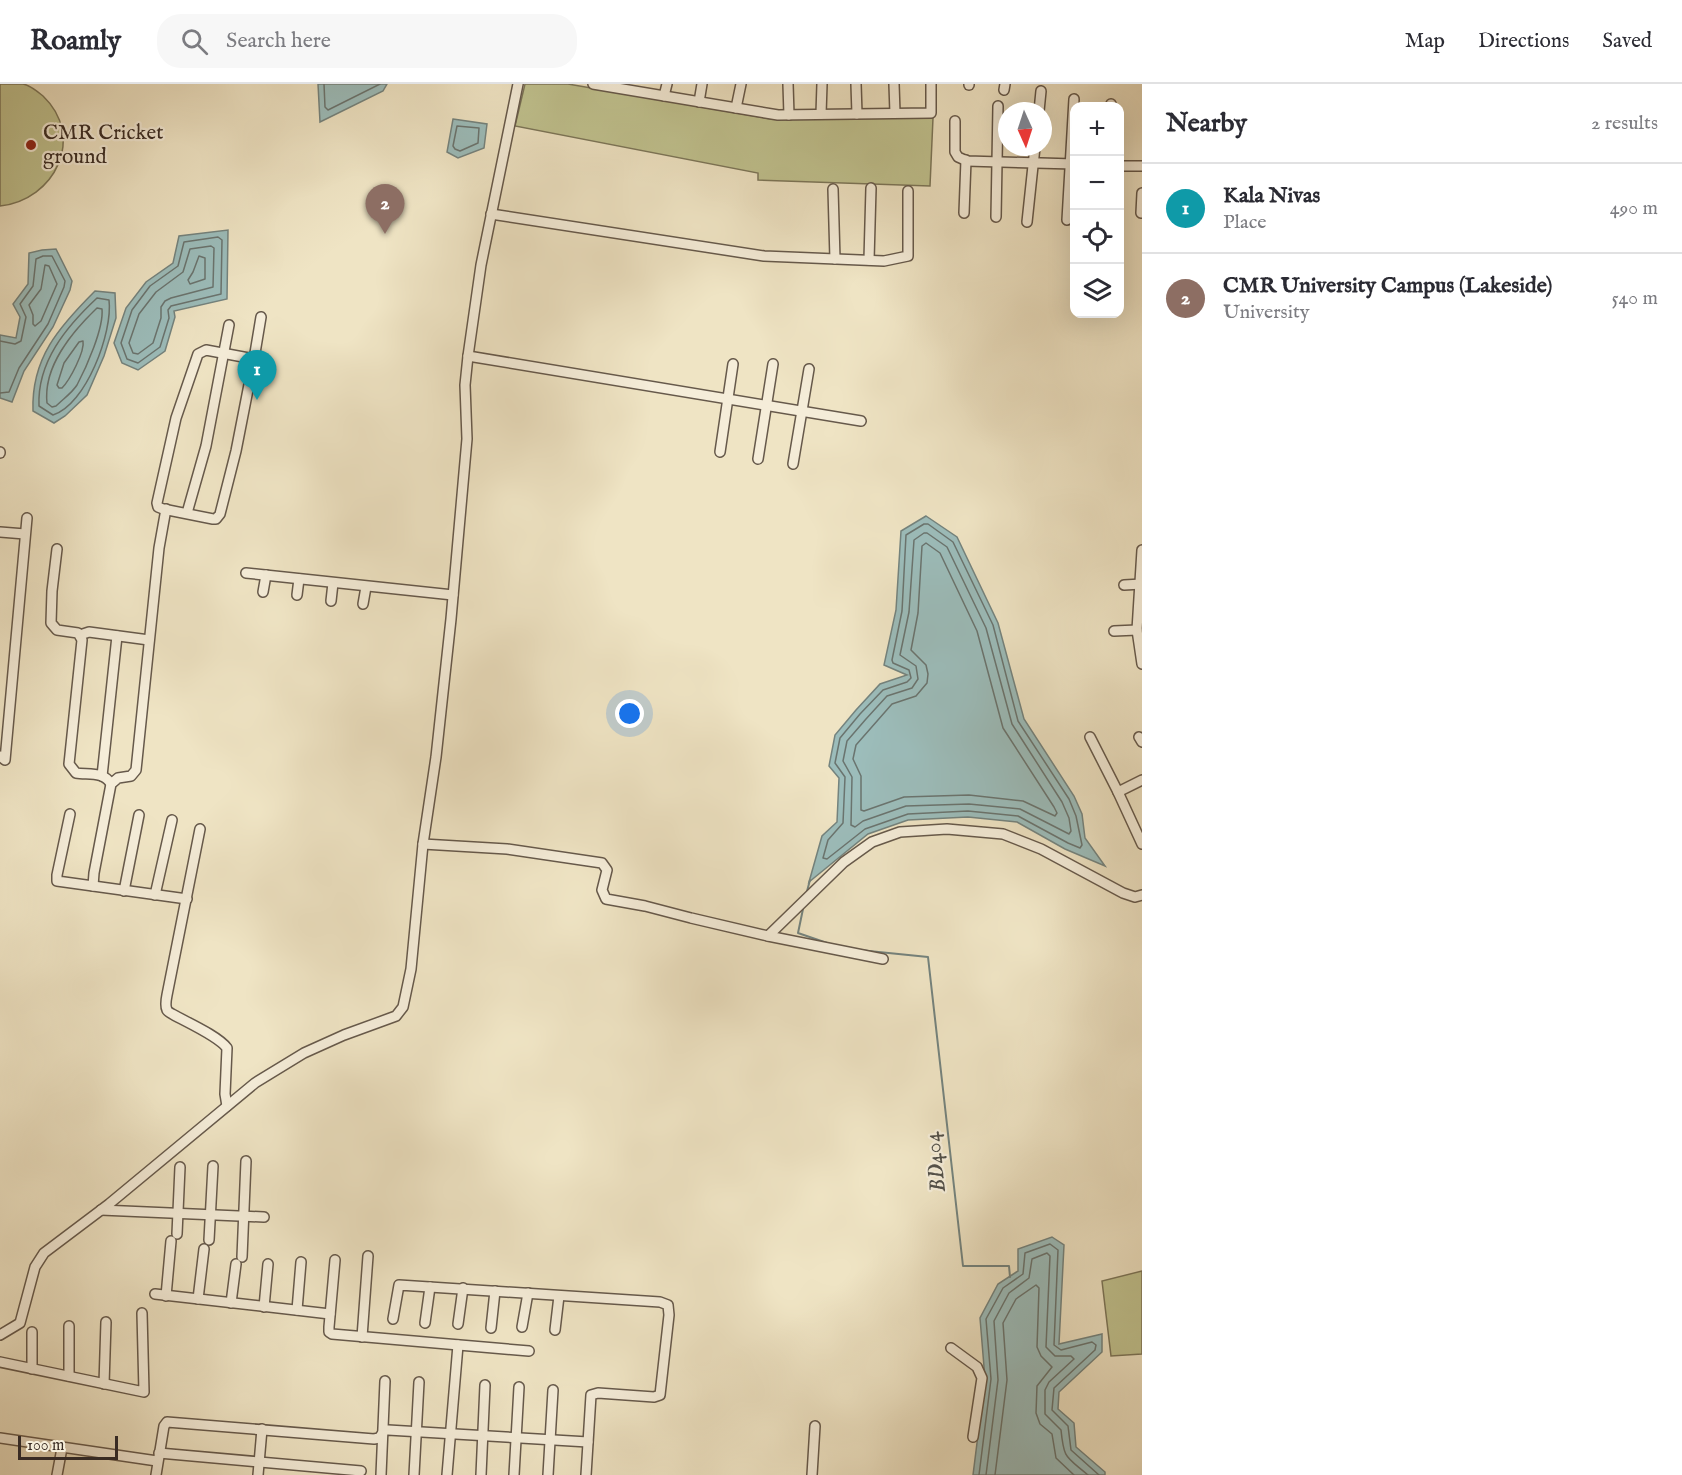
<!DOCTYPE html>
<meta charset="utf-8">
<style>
:root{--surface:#fff;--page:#f7f7f7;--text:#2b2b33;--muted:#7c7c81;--line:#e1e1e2;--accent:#1a73e8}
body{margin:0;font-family:"IM FELL English",serif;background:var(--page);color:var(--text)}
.controls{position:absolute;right:18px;top:18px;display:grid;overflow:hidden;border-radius:12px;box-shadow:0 6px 24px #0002}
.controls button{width:54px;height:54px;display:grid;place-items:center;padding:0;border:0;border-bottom:2px solid var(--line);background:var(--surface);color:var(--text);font:30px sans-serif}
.compass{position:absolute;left:998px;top:18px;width:54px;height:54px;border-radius:50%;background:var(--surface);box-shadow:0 6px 24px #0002;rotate:177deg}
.scale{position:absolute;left:18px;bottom:15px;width:100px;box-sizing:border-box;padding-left:6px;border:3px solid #392b23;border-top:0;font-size:16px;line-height:21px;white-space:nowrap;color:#392b23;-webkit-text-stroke:4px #f5edd9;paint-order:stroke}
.you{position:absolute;left:630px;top:630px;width:21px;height:21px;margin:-15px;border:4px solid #fff;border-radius:50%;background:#1a73e8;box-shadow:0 0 0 9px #1a73e833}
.badge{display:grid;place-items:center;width:39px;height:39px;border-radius:50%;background:var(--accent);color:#fff;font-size:20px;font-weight:700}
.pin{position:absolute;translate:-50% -50px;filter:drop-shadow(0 2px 3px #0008)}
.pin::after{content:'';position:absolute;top:32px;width:21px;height:18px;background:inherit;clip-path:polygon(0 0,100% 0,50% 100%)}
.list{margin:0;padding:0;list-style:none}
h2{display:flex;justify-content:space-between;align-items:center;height:78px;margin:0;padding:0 24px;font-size:26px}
h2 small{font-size:20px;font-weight:400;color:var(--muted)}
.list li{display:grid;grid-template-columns:39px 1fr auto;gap:18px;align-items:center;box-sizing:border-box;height:90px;padding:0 24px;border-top:2px solid var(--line)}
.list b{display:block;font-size:22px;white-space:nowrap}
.list p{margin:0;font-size:20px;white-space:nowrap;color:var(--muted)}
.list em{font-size:20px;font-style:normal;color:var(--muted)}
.icon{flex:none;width:33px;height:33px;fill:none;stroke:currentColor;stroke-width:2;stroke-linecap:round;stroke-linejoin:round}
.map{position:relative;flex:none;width:1142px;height:1391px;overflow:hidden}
header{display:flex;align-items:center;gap:36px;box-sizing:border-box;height:84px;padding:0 30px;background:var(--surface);border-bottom:2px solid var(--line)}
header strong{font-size:28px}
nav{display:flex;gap:33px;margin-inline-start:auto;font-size:21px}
.search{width:420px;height:54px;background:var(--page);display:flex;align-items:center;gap:15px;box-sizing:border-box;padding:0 21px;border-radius:24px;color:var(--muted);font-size:22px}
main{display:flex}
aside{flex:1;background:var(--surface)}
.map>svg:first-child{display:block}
.green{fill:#c0c28f;stroke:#7c7659;stroke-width:1.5}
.water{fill:#9cbdbb;stroke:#74837e;stroke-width:1.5}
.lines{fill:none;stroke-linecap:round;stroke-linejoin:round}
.shore{stroke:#6a746f;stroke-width:1.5}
.stream{stroke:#74837e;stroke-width:2}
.minor-casing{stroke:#66594b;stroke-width:12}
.minor{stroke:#f5edd9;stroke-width:9}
.poi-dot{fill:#8f2418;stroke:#f5edd9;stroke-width:2}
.labels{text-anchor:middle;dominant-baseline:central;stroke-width:4.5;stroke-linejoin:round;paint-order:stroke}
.poi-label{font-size:21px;fill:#392b23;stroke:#f5edd9;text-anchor:start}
.water-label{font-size:22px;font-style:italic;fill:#525049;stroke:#f5edd9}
</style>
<header>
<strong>Roamly</strong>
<div class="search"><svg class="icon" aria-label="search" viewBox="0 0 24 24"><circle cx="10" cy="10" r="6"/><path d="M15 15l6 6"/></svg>Search here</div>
<nav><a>Map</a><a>Directions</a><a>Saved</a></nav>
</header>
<main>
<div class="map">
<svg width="1142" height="1391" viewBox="0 0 1142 1391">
<rect width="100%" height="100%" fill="#efe4c4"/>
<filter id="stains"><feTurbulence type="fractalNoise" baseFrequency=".00333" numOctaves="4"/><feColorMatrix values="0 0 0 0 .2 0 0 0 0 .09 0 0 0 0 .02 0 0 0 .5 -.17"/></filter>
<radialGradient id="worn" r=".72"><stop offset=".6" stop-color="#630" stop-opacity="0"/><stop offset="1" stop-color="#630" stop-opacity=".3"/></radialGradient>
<g class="green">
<path d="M0,0C7,0 16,0 23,0C30,1 38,8 43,12C86,53 55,116 0,122Z"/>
<polygon points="525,0 568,0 771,35 933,34 930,102 758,96 758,89 515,42"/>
<polygon points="1142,1187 1142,1270 1111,1272 1102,1197"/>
</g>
<g class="water">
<polygon points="318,0 387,0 383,7 320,38"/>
<polygon points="453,35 487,40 484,64 458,74 447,68"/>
<polygon points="228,146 227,215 174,227 175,233 165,267 138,286 122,279 114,259 126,224 146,198 173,179 179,152"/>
<polygon points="56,165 72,197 70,206 53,243 24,287 12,318 0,314 0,251 16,254 20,233 13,220 28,200 29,169 42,166"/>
<path d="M95,207L115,209L116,234L104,272L87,311L65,332L54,339L33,327C31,274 59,243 95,207Z"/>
<polygon points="926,432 957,453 998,539 1024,635 1074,712 1082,730 1085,754 1105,782 1065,765 1017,738 968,733 908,736 868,750 809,798 822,752 837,738 839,694 829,682 835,651 856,626 880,600 907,591 884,581 896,526 901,447"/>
<polygon points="1052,1153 1064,1161 1059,1260 1102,1250 1102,1268 1059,1308 1058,1325 1074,1339 1076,1363 1105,1388 1105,1391 973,1391 985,1295 980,1234 998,1200 1018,1187 1018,1165"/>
</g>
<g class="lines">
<g class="shore">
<polyline points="324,0 325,23 328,26 380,0"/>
<polygon points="457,42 479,44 478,59 460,67 455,65 453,62"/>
<polygon points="218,153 222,156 221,210 171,222 168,226 169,234 160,263 138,279 127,275 121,259 132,226 150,202 178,182 184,158"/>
<polygon points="211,162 214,164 213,203 171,214 165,217 161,223 161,234 153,259 138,270 133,269 129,259 139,230 156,208 183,188 190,165"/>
<polygon points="199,172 205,174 205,195 190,200 188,196 193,188"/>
<polygon points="45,181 49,182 57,200 41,237 35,242 33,240 33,231 29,221 41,205"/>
<path d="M97,214L109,216C113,248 86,321 53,331L39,322C37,278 66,243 97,214Z"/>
<path d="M97,224L102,225C104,244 86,284 77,301C72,309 63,315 56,322L52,323L47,319C43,282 72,248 97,224Z"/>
<polyline points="0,257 15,260 21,257 26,233 20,220 33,202 36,175 43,172 52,172 65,197 64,203 48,240 19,284 9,308 0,309"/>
<path d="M83,257C85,267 70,296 62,304H59L57,301L64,279L79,258Z"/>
<polygon points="924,440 928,440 953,458 993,541 1018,637 1069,715 1076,732 1082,761 1080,764 1068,759 1018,732 968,727 908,730 865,745 827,775 823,774 828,756 843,739 845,693 835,679 840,654 860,630 883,606 907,598 911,594 909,586 893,579 892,576 902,527 906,451"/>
<polygon points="924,449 927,449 947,463 986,544 1012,640 1062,718 1069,734 1071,747 1069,750 1020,725 969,720 906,722 863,737 855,743 851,741 852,693 843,677 847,657 866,635 887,612 912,604 918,595 916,582 900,571 909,528 914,456"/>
<polygon points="926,459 940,469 977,547 1003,644 1054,723 1057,729 1055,732 1023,717 969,711 904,713 864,727 861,726 861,692 853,675 856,661 892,620 916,612 927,599 928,590 926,581 911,566 918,529 922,462"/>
<polyline points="979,1391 991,1295 986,1235 1003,1204 1023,1190 1025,1169 1050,1160 1058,1166 1054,1261 1061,1266 1092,1258 1096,1261 1095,1266 1054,1304 1052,1326 1068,1342 1071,1366 1099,1391"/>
<path d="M986,1391L998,1296L994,1237L1009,1209L1029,1194L1032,1175L1047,1169L1050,1172L1046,1263L1055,1272H1071L1074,1275L1049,1298L1045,1306V1330L1061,1346C1064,1376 1066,1372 1088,1391"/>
<polyline points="995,1391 1007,1296 1003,1239 1016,1215 1036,1201 1039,1204 1037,1263 1041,1272 1052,1283 1037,1302 1036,1329 1040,1340 1052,1350 1056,1374 1074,1391"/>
</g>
<g class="stream">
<polyline points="806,811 810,796"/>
<polyline points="803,825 798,849 830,860"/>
<polyline points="859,866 928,873 963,1182 1009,1182 1010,1193"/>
</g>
<defs>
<g id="minor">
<polyline points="593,0 778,31 931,29 931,0"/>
<polyline points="788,0 789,31"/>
<polyline points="856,0 857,30"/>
<polyline points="894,0 895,29"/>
<polyline points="969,1 969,0"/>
<polyline points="1004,6 1005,0"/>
<polyline points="664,12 667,0"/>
<polyline points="699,18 702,0"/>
<polyline points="1111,22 1111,20"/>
<polyline points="736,24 741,0"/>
<polyline points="1039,27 1041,7"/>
<polyline points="821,30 822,0"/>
<polyline points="955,37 955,68 958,73 967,77 1074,80"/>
<polyline points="1120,82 1142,82"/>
<polyline points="833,105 835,175"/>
<polyline points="964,129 966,76"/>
<polyline points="1141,129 1142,109"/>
<polyline points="491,130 764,172 884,177 908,172 908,107"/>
<polyline points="996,133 998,22"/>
<polyline points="1067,136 1074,15"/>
<polyline points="1027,138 1035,63"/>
<polyline points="869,176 871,104"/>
<polygon points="206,266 254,275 236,367 220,430 216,435 213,435 163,425 158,423 157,419 176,334 198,270"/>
<polyline points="468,272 861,337"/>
<polyline points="254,275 261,233"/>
<polyline points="720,368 733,280"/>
<polyline points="0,369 0,368"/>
<polyline points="758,375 773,280"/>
<polyline points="793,380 809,285"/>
<polyline points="187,429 206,362 229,241"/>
<polyline points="0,448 25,450"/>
<path d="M57,465L52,507L51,539L57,546L78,549L82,556L69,680L76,689C88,691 104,687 111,700"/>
<polyline points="1142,466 1137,546 1142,580"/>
<polyline points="246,489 453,511"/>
<polyline points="1124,501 1142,500"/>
<polyline points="263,508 266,491"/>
<polyline points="297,511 299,495"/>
<polyline points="331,517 333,499"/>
<polyline points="363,520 366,503"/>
<polyline points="1114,547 1137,546"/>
<polyline points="80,551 89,548 149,556"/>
<polyline points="1090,653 1118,708 1142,760"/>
<polyline points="1139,653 1142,658"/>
<polyline points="0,672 5,676 27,434"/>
<polyline points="102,692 117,552"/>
<polyline points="1118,708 1142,696"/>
<polyline points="70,730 57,791 57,797 187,815"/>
<path d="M200,745L167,911C166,916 165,922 167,926C169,931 216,949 227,964L225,1010L227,1022"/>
<polyline points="423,760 507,765 602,779 607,786 602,806 606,815 645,822 691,834 768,852 883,875"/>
<polyline points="93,802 94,789 111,700 118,694 131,692 136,686 159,464 166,425"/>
<polyline points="124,807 139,731"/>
<polyline points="155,811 172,736"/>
<polyline points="768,852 844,778 872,758 900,748 947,745 1003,750 1041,765 1123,809 1135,813 1142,811"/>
<polyline points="101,1126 264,1133"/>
<polyline points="177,1150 180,1083"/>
<polyline points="209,1156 213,1082"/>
<polyline points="242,1173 246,1077"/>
<polyline points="335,1176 329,1243 329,1248 332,1250 529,1267"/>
<polyline points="155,1210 330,1230"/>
<polyline points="166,1212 171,1157"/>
<polyline points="198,1215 204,1165"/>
<polyline points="231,1219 236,1180"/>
<polyline points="264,1223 268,1180"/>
<polyline points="297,1226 301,1178"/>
<polyline points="393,1235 399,1201 660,1218 668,1221 669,1231 660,1311 654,1313 598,1309 591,1311 586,1391"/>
<polyline points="425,1239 430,1203"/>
<polyline points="458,1240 463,1204"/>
<polyline points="69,1242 69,1292"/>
<polyline points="522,1243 528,1209"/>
<polyline points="491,1244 495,1207"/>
<polyline points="555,1246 559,1212"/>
<polyline points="0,1251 20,1239 35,1183 44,1169 109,1120 255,999 304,969 344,951 396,932 403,923 411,885 423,760 436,673 451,535 467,355 465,301 468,272 481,181 518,0"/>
<polyline points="362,1253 368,1172"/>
<polyline points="951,1264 977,1283 982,1294 973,1353"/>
<polyline points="0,1278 144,1308 142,1229"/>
<polyline points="32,1285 32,1248"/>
<polyline points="104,1300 106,1238"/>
<polyline points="0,1354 157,1377"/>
<polyline points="159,1369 361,1387"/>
<polyline points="57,1391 62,1364"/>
<polyline points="156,1391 164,1342 167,1338 374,1355 379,1354 385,1346 388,1346 588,1358"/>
<polyline points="258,1391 262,1345"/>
<polyline points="381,1391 385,1297"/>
<polyline points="414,1391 419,1298"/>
<polyline points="447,1391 458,1261"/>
<polyline points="481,1391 485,1301"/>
<polyline points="514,1391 519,1303"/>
<polyline points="548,1391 553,1306"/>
<polyline points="812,1391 815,1342"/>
</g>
</defs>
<use href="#minor" class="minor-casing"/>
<use href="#minor" class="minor"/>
</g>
<circle class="poi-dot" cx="31" cy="61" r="6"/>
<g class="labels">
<g class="poi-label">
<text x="43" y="49">CMR Cricket<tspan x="43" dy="24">ground</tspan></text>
</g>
<g class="water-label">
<text transform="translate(936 1078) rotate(-96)">BD404</text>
</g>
</g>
<rect width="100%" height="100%" filter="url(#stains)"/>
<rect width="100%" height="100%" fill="url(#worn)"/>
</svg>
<div class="controls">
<button>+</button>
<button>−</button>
<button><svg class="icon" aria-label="locate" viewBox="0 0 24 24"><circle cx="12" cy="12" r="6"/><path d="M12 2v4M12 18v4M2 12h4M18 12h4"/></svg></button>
<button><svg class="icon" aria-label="layers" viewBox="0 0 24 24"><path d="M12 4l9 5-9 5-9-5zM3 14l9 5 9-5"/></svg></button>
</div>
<svg class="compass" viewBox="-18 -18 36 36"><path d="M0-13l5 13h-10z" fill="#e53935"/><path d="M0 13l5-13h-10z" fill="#7c7c81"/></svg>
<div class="scale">100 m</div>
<div class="you"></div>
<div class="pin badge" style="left:257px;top:316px;background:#0f9aa8">1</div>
<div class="pin badge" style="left:385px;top:150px;background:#8d6e63">2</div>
</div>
<aside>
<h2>Nearby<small>2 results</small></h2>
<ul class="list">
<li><span class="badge" style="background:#0f9aa8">1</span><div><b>Kala Nivas</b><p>Place</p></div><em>490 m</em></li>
<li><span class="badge" style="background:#8d6e63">2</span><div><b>CMR University Campus (Lakeside)</b><p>University</p></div><em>540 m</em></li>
</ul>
</aside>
</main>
